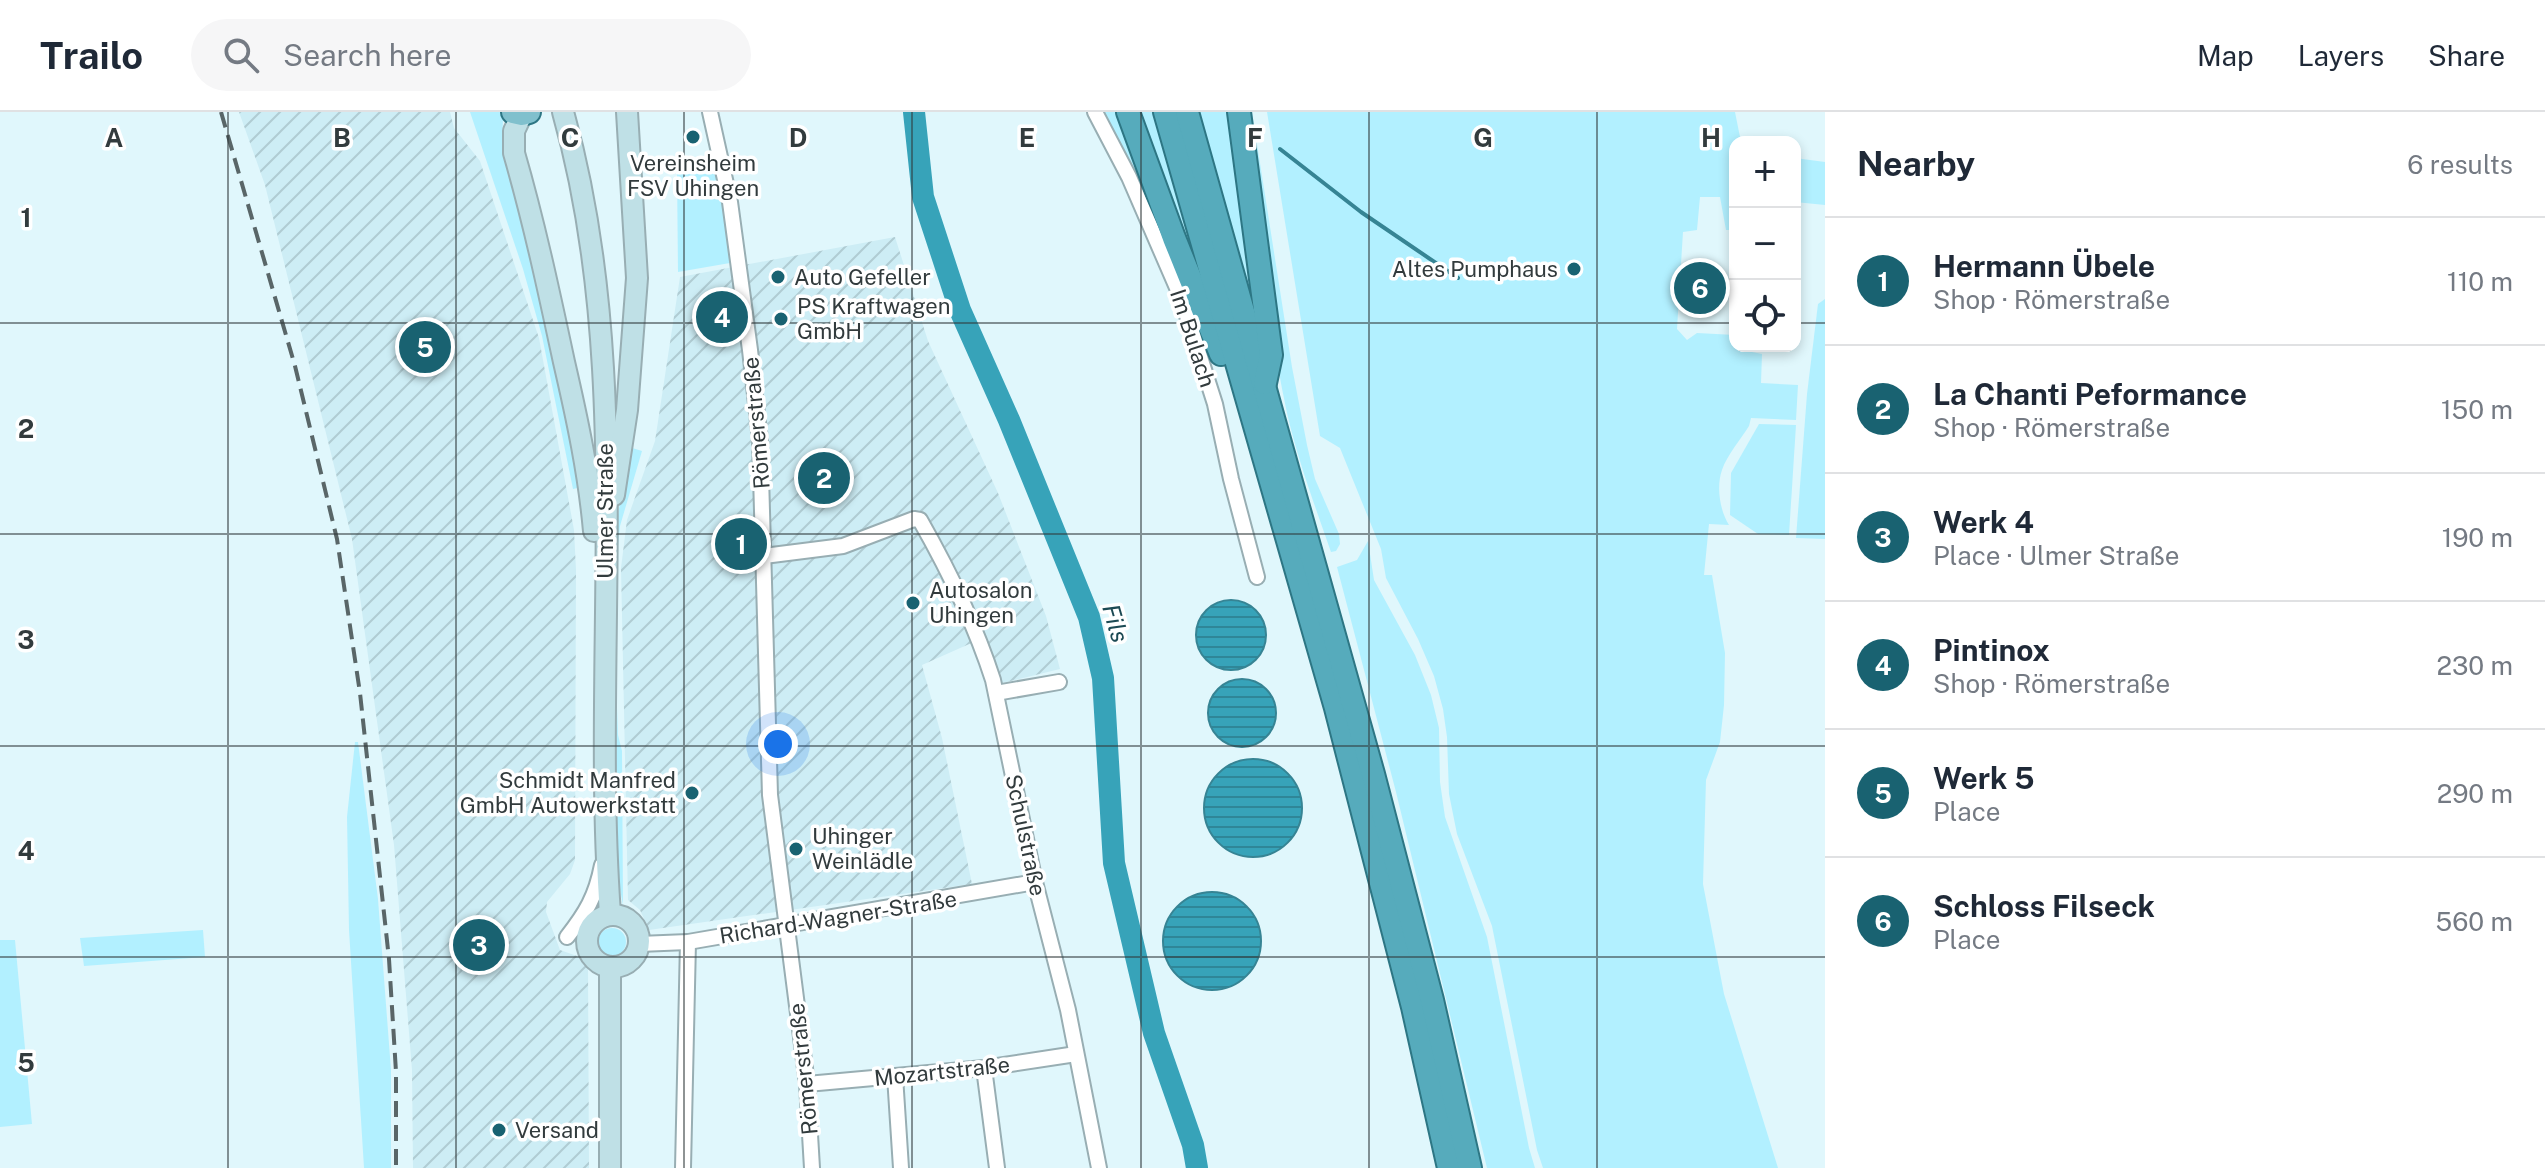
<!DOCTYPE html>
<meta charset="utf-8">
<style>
:root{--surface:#fff;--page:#f6f6f7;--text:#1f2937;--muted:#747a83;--line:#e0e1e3;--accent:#196271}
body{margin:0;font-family:"Public Sans",sans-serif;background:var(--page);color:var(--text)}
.controls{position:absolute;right:24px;top:24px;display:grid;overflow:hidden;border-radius:16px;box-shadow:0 4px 12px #0003}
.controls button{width:72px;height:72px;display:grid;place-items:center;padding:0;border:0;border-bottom:2px solid var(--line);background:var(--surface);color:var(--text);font:40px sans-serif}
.you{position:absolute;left:778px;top:632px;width:28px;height:28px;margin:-20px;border:6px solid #fff;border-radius:50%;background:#1a73e8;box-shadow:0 0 0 12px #1a73e833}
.badge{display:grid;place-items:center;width:52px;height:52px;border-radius:50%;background:var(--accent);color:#fff;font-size:26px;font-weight:700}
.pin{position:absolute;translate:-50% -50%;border:4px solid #fff;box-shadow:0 2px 8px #0006}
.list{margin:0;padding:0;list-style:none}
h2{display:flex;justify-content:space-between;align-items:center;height:104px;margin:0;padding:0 32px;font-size:34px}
h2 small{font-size:26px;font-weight:400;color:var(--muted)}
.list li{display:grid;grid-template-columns:52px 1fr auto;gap:24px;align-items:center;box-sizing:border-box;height:128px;padding:0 32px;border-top:2px solid var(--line)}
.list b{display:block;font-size:30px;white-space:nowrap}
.list p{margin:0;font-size:26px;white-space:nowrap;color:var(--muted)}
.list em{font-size:26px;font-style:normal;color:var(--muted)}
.icon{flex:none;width:44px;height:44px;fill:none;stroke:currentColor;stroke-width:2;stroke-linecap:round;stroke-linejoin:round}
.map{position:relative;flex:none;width:1825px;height:1056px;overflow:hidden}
header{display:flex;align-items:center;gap:48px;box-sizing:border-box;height:112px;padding:0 40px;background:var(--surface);border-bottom:2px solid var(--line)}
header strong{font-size:38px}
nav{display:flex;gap:44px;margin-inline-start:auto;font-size:28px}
.search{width:560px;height:72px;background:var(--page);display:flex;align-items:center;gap:20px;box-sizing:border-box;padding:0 28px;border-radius:44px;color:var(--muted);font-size:30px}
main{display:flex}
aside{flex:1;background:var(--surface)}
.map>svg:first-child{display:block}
.industrial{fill:url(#industrial-furrows)}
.green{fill:#b2f0ff}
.water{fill:url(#water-rules);stroke:#368494;stroke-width:2}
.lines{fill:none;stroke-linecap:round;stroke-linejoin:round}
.stream{stroke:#368494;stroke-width:4}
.river{stroke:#37a3b9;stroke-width:22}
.minor-casing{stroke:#98aeb3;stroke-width:18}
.secondary-casing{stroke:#98aeb3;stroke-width:24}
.primary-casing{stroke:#2d7684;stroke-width:26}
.trunk-casing{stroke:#2d7684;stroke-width:26}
.minor{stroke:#fff;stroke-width:14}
.secondary{stroke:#bfe0e6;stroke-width:20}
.primary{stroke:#80c0cd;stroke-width:22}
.trunk{stroke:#56abbc;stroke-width:22}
.rail{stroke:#596668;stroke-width:4;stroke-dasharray:16 8;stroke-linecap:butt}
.grid{fill:none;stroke:#323b3d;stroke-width:2;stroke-opacity:0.55}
.poi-dot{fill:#196271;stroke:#fff;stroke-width:3}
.labels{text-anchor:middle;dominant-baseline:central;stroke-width:7;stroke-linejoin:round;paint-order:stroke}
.poi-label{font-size:22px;fill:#323b3d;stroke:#fff;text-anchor:start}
.street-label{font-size:22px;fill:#323b3d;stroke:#fff}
.water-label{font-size:24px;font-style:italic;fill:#1c4a54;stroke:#fff}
.grid-label{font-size:26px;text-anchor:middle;font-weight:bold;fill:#323b3d;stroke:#fff;stroke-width:7;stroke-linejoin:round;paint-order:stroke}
</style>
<header>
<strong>Trailo</strong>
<div class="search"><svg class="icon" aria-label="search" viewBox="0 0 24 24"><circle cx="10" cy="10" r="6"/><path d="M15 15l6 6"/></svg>Search here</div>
<nav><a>Map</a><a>Layers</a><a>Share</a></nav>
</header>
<main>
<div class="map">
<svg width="1825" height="1056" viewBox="0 0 1825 1056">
<defs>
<pattern id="industrial-furrows" width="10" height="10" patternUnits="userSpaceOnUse" patternTransform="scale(2)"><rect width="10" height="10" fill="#cdedf5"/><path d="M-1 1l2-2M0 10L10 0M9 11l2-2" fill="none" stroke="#b0ccd3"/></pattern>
<pattern id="water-rules" width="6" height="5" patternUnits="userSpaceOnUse" patternTransform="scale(2)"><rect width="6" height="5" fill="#37a3b9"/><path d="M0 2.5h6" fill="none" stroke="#2f8698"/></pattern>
</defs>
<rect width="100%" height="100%" fill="#e0f7fc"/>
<g class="industrial">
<polygon points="239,0 450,0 454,16 480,49 539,226 574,418 576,458 575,748 570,762 547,790 546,800 560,838 577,844 588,854 589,1056 413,1056 412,958 394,733 352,427 265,73"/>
<polygon points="895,125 928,229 998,381 1046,504 1060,557 998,572 985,525 922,553 942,626 972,772 649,818 640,798 628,788 621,456 627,408 655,329 680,165"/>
</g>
<g class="green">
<polygon points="470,0 500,0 503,5 502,36 514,74 534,152 582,375 573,377 542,224 523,157"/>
<polygon points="1099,0 1117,0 1139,62 1132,65"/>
<polygon points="1132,0 1157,0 1206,182"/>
<polygon points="1195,0 1230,0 1258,213"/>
<path d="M1242,0H1252L1292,255L1307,333L1315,367L1339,422L1340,432L1336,439L1331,440C1315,394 1298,349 1287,301C1266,202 1256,100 1242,0Z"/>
<path d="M1267,0H1735L1741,30H1735V118H1726L1720,85H1700L1697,118L1683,120L1677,217L1687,228L1697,221L1735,223V234H1752V240L1762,242L1761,271L1798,273L1796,308L1751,306L1749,314C1741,327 1727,343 1722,358C1716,375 1720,399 1729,413L1709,412L1704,463H1712L1725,541L1724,593L1720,630L1706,668L1703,772L1724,882L1778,1056H1543L1537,1038L1492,814L1457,722L1449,682L1447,625L1443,597L1434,564L1418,527L1386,466L1381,437L1340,336L1320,324Z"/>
<polygon points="1795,46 1825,50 1825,93 1795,90"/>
<polygon points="717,54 723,80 730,151 678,160 677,59"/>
<polygon points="1825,187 1825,427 1796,426 1807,282 1818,192"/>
<polygon points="1759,312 1796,313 1789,423 1758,422 1730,403 1731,361"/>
<polygon points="629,335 642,339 620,414 617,444 617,596 618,623 622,639 623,793 618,767 616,734 613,453 617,409"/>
<polygon points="1368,429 1374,468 1415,543 1431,583 1439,616 1440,670 1445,705 1487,825 1529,1036 1535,1056 1487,1056 1396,680 1337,455 1357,448"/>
<polygon points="355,630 358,630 378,787 391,958 391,1056 364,1056 349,818 347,705"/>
<circle cx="612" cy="830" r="14"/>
<polygon points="203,818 205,845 84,854 80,826"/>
<polygon points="0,828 15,828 32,1012 0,1015"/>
</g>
<g class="water">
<circle cx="1231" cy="523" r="35"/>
<circle cx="1242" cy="601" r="34"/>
<circle cx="1253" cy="696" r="49"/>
<circle cx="1212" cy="829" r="49"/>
</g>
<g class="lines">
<polyline class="stream" points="1280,37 1361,100 1458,166"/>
<polyline class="river" points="914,0 923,85 960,198 1009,308 1089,505 1103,566 1114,751 1154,921 1193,1033 1197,1056"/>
<defs>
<g id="minor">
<polyline points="710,0 730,90 750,238 760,328 770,683 807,972 812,1056"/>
<polyline points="1095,0 1129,65 1181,185 1215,292 1231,367 1257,465"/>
<path d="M764,444L843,434L914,407L920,408C949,459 975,512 993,568L1035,770L1068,898L1099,1056"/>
<polyline points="996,581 1059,570"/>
<path d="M567,825C586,801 596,784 602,753"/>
<polyline points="639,832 688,830 1035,770"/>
<polyline points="984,956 997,1056"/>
<polyline points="895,964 901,1056"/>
<polyline points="807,972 984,956 1076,942"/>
<polyline points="683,1056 688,830"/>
</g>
<g id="secondary">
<path d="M563,0C636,258 591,537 610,802"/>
<path d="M522,2L514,19V41C534,110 549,180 564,250C577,306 589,362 594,419"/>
<polyline points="614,383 627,298 637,166 627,0"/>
<circle cx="613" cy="829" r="26"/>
<polyline points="610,1056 610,855"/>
</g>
<polyline id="primary" points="513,0 522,2 529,0"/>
<g id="trunk">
<polyline points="1128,0 1174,126 1221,242"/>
<polyline points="1165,0 1336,596 1413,895 1449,1056"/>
<polyline points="1187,0 1373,662 1432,888 1470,1056"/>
<polyline points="1239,0 1271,243 1265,271"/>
</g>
</defs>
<use href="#minor" class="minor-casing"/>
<use href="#secondary" class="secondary-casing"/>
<use href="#primary" class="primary-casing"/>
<use href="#trunk" class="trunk-casing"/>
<use href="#minor" class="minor"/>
<use href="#secondary" class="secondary"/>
<use href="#primary" class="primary"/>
<use href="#trunk" class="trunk"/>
<polyline class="rail" points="221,0 295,254 337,427 360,581 389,847 396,960 396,1056"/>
</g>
<path class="grid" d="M228,0V1056M456,0V1056M684,0V1056M912,0V1056M1141,0V1056M1369,0V1056M1597,0V1056M0,211H1735M1795,211H1825M0,422H1825M0,634H1825M0,845H1825"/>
<g class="poi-dot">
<circle cx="693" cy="25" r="8"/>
<circle cx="1574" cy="157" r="8"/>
<circle cx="778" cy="165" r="8"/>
<circle cx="781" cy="207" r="8"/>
<circle cx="913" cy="491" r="8"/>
<circle cx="692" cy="681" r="8"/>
<circle cx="796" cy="737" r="8"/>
<circle cx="499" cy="1018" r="8"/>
</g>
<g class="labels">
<g class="poi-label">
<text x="693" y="51" text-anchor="middle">Vereinsheim<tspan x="693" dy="25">FSV Uhingen</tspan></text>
<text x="1558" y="157" text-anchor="end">Altes Pumphaus</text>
<text x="794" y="165">Auto Gefeller</text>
<text x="797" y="194">PS Kraftwagen<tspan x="797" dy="25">GmbH</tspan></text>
<text x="929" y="478">Autosalon<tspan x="929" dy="25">Uhingen</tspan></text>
<text x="676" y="668" text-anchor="end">Schmidt Manfred<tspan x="676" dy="25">GmbH Autowerkstatt</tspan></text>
<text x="812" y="724">Uhinger<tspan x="812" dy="25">Weinlädle</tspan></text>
<text x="515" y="1018">Versand</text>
</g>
<g class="street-label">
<text transform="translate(1193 226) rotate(72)">Im Bulach</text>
<text transform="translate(756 311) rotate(-95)">Römerstraße</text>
<text transform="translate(605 399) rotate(-90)">Ulmer Straße</text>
<text transform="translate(1026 723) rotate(78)">Schulstraße</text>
<text transform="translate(838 805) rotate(-9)">Richard-Wagner-Straße</text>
<text transform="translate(803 957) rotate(-96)">Römerstraße</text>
<text transform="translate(942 959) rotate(-6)">Mozartstraße</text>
</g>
<g class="water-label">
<text transform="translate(1116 511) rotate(74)">Fils</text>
</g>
</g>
<g class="grid-label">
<text x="114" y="35">A</text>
<text x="342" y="35">B</text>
<text x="570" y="35">C</text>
<text x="798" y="35">D</text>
<text x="1027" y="35">E</text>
<text x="1255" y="35">F</text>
<text x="1483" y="35">G</text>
<text x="1711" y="35">H</text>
<text x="26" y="115">1</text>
<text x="26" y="326">2</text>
<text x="26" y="537">3</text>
<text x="26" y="748">4</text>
<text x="26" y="960">5</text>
</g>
</svg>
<div class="controls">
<button>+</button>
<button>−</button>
<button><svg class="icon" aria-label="locate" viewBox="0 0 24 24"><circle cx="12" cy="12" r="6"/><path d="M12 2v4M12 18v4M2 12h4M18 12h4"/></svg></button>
</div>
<div class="you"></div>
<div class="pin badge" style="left:741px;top:432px">1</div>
<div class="pin badge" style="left:824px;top:366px">2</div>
<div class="pin badge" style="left:479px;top:833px">3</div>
<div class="pin badge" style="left:722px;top:205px">4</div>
<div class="pin badge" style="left:425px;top:235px">5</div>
<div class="pin badge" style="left:1700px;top:176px">6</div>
</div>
<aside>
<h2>Nearby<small>6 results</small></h2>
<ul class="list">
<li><span class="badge">1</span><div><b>Hermann Übele</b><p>Shop · Römerstraße</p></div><em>110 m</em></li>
<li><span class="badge">2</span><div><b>La Chanti Peformance</b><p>Shop · Römerstraße</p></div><em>150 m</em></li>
<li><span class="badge">3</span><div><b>Werk 4</b><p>Place · Ulmer Straße</p></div><em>190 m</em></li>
<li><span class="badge">4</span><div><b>Pintinox</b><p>Shop · Römerstraße</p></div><em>230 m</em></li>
<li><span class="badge">5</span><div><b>Werk 5</b><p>Place</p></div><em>290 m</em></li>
<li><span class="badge">6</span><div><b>Schloss Filseck</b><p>Place</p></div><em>560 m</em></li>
</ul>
</aside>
</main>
